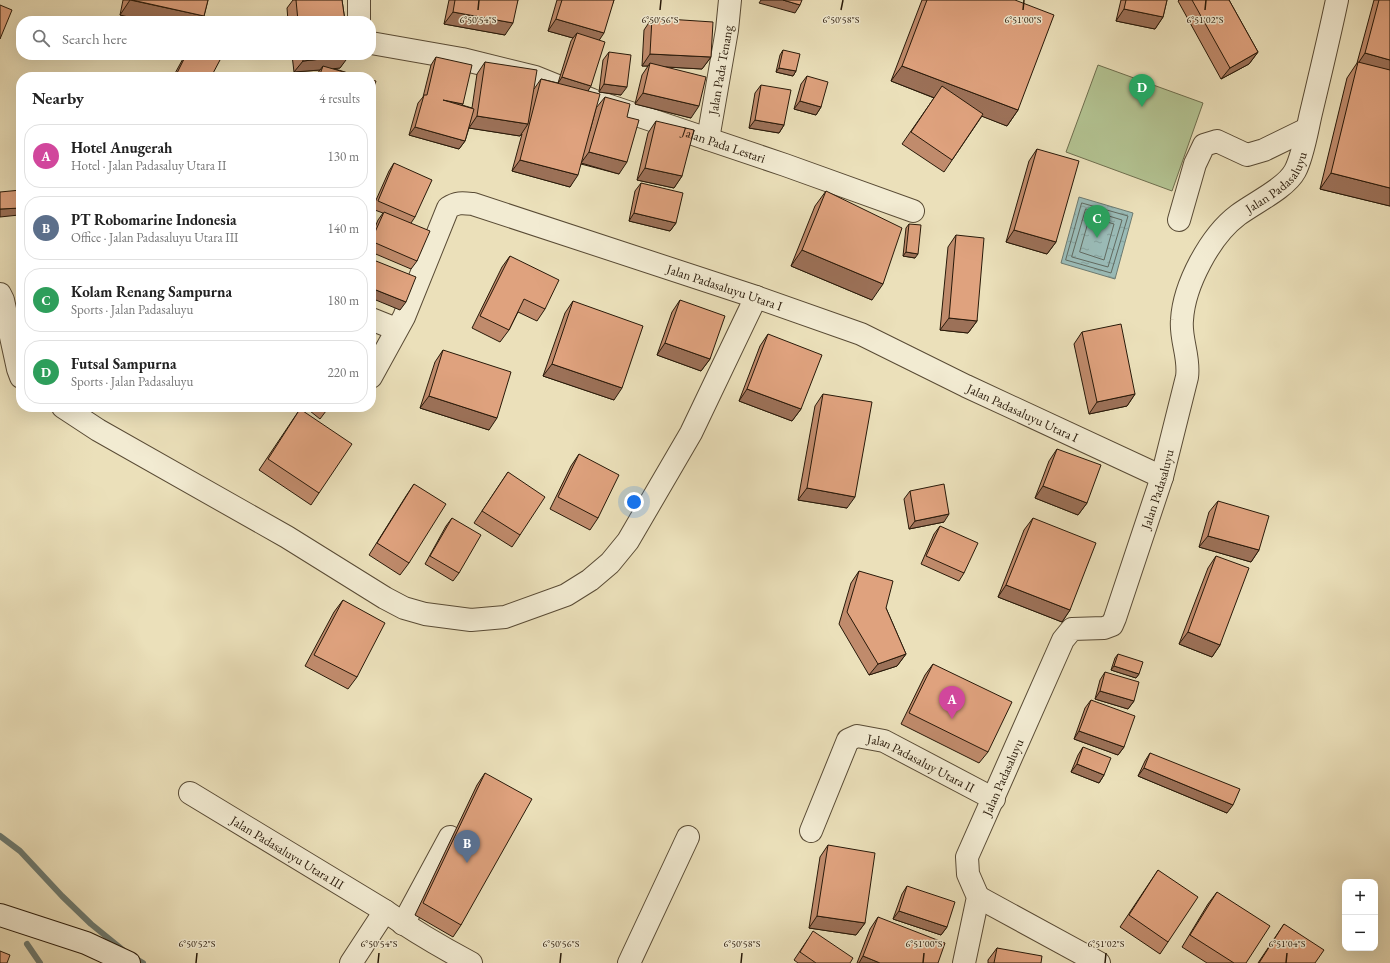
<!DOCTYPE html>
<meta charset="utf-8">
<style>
:root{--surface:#fff;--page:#f2f2f2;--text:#222;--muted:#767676;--line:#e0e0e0;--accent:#0b8043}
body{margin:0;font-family:"EB Garamond",serif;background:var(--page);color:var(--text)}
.controls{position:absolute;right:12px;bottom:12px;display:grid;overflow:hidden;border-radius:8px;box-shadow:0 4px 16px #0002}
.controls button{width:36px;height:36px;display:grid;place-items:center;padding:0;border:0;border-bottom:1px solid var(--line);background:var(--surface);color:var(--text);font:20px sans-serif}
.you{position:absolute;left:634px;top:502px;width:14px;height:14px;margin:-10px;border:3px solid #fff;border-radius:50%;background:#1a73e8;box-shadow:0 0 0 6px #1a73e833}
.badge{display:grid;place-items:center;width:26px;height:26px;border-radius:50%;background:var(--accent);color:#fff;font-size:13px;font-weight:700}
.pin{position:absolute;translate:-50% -33px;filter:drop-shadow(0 1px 2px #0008)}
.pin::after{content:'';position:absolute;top:21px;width:14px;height:12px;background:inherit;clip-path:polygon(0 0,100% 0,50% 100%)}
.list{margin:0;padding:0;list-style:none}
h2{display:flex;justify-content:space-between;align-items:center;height:52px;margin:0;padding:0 16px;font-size:17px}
h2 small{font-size:13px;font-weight:400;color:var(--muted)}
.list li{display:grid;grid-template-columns:26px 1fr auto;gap:12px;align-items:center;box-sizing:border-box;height:64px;margin:0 8px 8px;padding:0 8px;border:1px solid var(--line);border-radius:16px}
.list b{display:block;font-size:15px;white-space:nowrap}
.list p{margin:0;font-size:13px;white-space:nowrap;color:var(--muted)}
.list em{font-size:13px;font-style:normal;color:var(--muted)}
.icon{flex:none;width:22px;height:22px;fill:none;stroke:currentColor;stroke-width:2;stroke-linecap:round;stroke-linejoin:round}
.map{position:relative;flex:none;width:1390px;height:963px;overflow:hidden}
.search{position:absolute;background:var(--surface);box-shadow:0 4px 16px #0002;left:16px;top:16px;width:360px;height:44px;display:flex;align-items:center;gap:10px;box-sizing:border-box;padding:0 14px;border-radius:16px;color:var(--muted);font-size:15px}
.panel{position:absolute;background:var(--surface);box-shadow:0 4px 16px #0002;left:16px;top:72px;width:360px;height:340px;border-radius:16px}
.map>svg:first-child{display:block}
.pitch{fill:#b3c392;stroke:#6e6e4e}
.water{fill:url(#water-ripples);stroke:#6c7a71}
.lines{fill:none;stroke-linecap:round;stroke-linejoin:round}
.shore{stroke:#616a60;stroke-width:1}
.stream{stroke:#6c7a71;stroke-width:6}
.minor-casing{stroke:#594b35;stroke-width:24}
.secondary-casing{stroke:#281909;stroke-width:24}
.minor{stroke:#f2ebd2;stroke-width:22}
.secondary{stroke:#f2ebd2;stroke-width:22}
.wall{fill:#c08b6c;stroke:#281909}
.shaded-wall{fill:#9c7158;stroke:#281909}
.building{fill:#dfa27e;stroke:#281909}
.ticks{fill:none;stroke:#281909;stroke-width:1.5}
.labels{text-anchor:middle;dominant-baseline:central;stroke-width:3;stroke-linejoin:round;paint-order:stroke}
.street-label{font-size:13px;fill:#281909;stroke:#f2ebd2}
.ticks-label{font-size:10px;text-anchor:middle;fill:#281909;stroke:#f2ebd2;stroke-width:3;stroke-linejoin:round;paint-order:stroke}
</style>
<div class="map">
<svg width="1390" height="963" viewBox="0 0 1390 963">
<defs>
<pattern id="water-ripples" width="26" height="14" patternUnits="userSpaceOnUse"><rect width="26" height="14" fill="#9abbb7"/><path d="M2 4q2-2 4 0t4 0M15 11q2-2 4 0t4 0" fill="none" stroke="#85a09c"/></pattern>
</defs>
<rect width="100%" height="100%" fill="#ebe0ba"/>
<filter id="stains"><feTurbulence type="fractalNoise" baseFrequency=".005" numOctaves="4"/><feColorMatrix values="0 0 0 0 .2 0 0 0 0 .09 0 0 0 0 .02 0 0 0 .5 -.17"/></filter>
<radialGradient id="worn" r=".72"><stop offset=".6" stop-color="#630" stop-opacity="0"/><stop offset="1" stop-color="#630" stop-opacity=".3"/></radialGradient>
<polygon class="pitch" points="1098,65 1203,103 1172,191 1066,152"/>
<polygon class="water" points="1079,197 1133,213 1115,279 1061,263"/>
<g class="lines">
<g class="shore">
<polygon points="1082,203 1128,216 1111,273 1066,260"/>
<polygon points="1086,209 1122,220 1108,267 1072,257"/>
<polygon points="1090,217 1114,224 1104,260 1080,252"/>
</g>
<g class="stream">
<polyline points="0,836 20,851 62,896 91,924 123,950"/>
<polyline points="27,944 40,963"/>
<polyline points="133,957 143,963"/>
</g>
<defs>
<g id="minor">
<polyline points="359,0 359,21"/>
<path id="s1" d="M371,43L462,59L535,77L592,100L785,165L913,211"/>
<path id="s2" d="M708,139L727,30L730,0"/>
<polyline points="1179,220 1195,164 1204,145 1217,141 1247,155 1264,150 1307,129"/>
<polyline points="0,294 3,300 18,369 21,377"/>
<polyline points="371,319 396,329"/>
<path id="s3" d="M371,377L404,317L448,208C457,202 463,203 473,204L756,297L861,334L966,386L1162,477"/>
<polyline points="63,407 98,430 287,537 385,598 404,608 425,614 471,620 505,617 566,595 590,580 610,563 628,541 691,433 756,297"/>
<path id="s4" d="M190,793L385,911C412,930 441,947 471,963"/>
<path id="s5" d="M811,831L848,740L857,736L884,741L994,799"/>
<polyline points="978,897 1099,963"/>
<polyline points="403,924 450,837"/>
<polyline points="351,963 385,911"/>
<polyline points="629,963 688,837"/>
<path id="s6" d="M964,963L978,897L968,874L967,857L1063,640L1072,629L1104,628L1112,625L1115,618L1162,477L1187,377C1190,357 1180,339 1182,320C1184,285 1210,236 1238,215C1254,203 1286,188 1295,171C1303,156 1307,130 1311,113C1320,75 1329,38 1337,0"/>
</g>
<polyline id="secondary" points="0,915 86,943 129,963"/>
</defs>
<use href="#minor" class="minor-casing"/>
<use href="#secondary" class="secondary-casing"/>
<use href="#minor" class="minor"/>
<use href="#secondary" class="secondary"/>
</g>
<g class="wall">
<polygon points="123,0 208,0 204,16 201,21 145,21 120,15"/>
<polygon points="293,0 342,0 345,21 288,21 287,8"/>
<polygon points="449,0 518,0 505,35 444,24"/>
<polygon points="557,0 614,0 599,40 588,91 590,131 596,108 605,97 627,117 619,174 581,164 570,187 512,171 522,134 520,136 469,128 465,141 459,149 409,135 418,103 423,97 431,65 436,57 463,104 462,105 472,108 477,74 485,62 534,89 541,79 558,83 571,41 573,38 548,31"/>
<polygon points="922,0 1015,0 1018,110 1007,126 982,116 944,172 902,144 934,98 891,81"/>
<polygon points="1121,0 1167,0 1163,17 1155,29 1116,21"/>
<polygon points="1179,0 1229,0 1258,52 1249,64 1221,79 1178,1"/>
<polygon points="1374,0 1390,0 1390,206 1320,189 1347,78 1357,63"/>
<polygon points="652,18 711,57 702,69 666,67 691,118 635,104 642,75 648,66 642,66 644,30"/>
<polygon points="783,50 796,71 793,76 776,72 780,55"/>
<polygon points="609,52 621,95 599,92 603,60"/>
<polygon points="185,55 211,55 211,77 173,77"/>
<polygon points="292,55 348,55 340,68 332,68 361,77 316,77 317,74 320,70 294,72"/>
<polygon points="807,76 821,107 816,115 794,109 801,84"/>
<polygon points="761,85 784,125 779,133 749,128 755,93"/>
<polygon points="656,121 682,176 674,188 637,180 648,133"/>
<polygon points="1037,149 1056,242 1047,254 1006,242 1029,161"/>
<polygon points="394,163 415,217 411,223 417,261 411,269 371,252 371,237 378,220 383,213 372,209 389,171"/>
<polygon points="641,183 676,223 670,231 629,221 635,191"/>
<polygon points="826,191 872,300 791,266 815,206"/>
<polygon points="909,224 915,258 903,256 906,228"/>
<polygon points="956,235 977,321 968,333 940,330 948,247"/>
<polygon points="510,256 545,309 537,321 518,312 509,330 500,342 472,328 502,267"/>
<polygon points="680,300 710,359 701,371 657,355 672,312"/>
<polygon points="573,301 614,400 543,376 565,313"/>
<polygon points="1082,332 1135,394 1127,406 1089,414 1074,344"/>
<polygon points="768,334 801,409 792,421 739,401 760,346"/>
<polygon points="443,350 489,430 420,408 435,362"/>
<polygon points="823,394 847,508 798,500 815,406"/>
<polygon points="305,407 329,407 320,419"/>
<polygon points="300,409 319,493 311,505 259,470"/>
<polygon points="1057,449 1087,503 1078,515 1035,498 1049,461"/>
<polygon points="579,454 598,518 590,530 550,509 571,466"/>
<polygon points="508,472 520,535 512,547 474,523"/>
<polygon points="414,484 409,563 400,575 369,555 406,496"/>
<polygon points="910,491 944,522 909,529 904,499"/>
<polygon points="1218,501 1259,550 1251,562 1199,547 1209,512"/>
<polygon points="452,518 459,573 453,581 425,564 446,526"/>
<polygon points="1033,518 1070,610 1062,622 998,597 1024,530"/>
<polygon points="940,526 964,573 959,581 921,564 934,534"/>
<polygon points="1216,556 1220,645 1212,657 1179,644 1208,568"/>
<polygon points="859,571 886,608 906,654 897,666 869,675 839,624 851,583"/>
<polygon points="343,600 357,677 348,689 305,666 334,612"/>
<polygon points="1118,654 1139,674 1136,678 1111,670 1115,658"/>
<polygon points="933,664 988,752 979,763 901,724 925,675"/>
<polygon points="1105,672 1134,701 1128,709 1095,699 1100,680"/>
<polygon points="1091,700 1124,747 1118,755 1074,739 1085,708"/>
<polygon points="1083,747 1104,775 1099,783 1071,772 1078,755"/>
<polygon points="1150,753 1227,813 1138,776 1145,761"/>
<polygon points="485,773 461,925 453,937 415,915 477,785"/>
<polygon points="828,845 865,923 856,935 809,928 820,857"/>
<polygon points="1158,870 1168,942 1160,954 1120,927"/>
<polygon points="907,886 947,927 941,935 893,919 902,894"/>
<polygon points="1217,892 1246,963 1207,963 1182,947 1208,904"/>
<polygon points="878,917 938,963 857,963 870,929"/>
<polygon points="1284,924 1315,963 1258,963"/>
<polygon points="808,939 850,963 798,963 794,960"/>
<polygon points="997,948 1041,963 988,963 988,960"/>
</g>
<g class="shaded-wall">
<polygon points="130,0 204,16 201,21 145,21 120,15"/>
<polygon points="761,0 783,0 800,5 795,13 759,3"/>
<polygon points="1124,9 1163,17 1155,29 1116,21"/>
<polygon points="453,12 513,23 505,35 444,24"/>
<polygon points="556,19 604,33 596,45 577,33 573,38 548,31"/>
<polygon points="1258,52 1249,64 1221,79 1230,68"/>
<polygon points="1365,53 1390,60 1390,74 1357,65"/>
<polygon points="650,54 711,57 702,69 650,66 650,63 648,66 642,66"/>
<polygon points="349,56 340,68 322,70 323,66 320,70 294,72 303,61"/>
<polygon points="902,66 1018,110 1007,126 891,81"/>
<polygon points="779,68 796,71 793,76 776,72"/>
<polygon points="562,77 591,86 586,94 557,85"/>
<polygon points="604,84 627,87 621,95 599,92"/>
<polygon points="643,93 699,106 691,118 635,104"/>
<polygon points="443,100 463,104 457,112"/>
<polygon points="800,101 821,107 816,115 794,109"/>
<polygon points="477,116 528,124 520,136 469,128"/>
<polygon points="755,120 784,125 779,133 749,128"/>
<polygon points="415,127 465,141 459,149 409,135"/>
<polygon points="589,152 627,162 619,174 581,163"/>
<polygon points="520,160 578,175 570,187 512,171"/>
<polygon points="645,168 682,176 674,188 637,180"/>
<polygon points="1331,173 1390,188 1390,206 1320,189"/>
<polygon points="21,208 21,213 19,215 0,217 0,209"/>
<polygon points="634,213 676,223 670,231 629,221"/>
<polygon points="1014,230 1056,242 1047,254 1006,242"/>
<polygon points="802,250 883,284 872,300 791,266"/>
<polygon points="906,252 918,254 915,258 903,256"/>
<polygon points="371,288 406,302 400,310 371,298"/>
<polygon points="949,318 977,321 968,333 940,330"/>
<polygon points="665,343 710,359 701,371 657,355"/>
<polygon points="552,364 622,388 614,400 543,376"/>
<polygon points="747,389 801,409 792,421 739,401"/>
<polygon points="1135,394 1127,406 1089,414 1097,402"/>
<polygon points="429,396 497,418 489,430 420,408"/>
<polygon points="1043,486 1087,503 1078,515 1035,498"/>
<polygon points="807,488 855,497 847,508 798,500"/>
<polygon points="949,514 944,522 909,529 915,521"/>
<polygon points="1208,536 1259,550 1251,562 1199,547"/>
<polygon points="1006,585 1070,610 1062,622 998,597"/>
<polygon points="1188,632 1220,645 1212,657 1179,644"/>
<polygon points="906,654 897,666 869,675 878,664"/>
<polygon points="1114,666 1139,674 1136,678 1111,670"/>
<polygon points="1100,691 1134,701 1128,709 1095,699"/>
<polygon points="1079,731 1124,747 1118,755 1074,739"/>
<polygon points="1077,764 1104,775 1099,783 1071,772"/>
<polygon points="1144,768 1233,805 1227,813 1138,776"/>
<polygon points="899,911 947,927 941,935 893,919"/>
<polygon points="817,916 865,923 856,935 809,928"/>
<polygon points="863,956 880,963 859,963"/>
</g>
<g class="building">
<polygon points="132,0 208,0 204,16"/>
<polygon points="296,0 342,0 345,21 298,21"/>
<polygon points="455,0 518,0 513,23 453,12"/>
<polygon points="562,0 614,0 604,33 556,19"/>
<polygon points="783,0 802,0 800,5"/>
<polygon points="927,0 1015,0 1054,15 1018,110 902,66"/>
<polygon points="1126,0 1167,0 1163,17 1124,9"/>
<polygon points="1192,0 1229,0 1258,52 1230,68"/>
<polygon points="1379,0 1390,0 1390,60 1365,53"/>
<polygon points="0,5 12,10 0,39"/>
<polygon points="652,18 713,22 711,57 650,54"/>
<polygon points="577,33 605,42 591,86 562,77"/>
<polygon points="783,50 800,54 796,71 779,68"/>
<polygon points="609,52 631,55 627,87 604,84"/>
<polygon points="186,55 211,55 220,60 211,77 184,77 177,73"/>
<polygon points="302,55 348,55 349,56 303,61"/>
<polygon points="436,57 472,65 463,104 443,100 474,109 465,141 415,127 424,95 427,95"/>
<polygon points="485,62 537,70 528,124 477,116"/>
<polygon points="1358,62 1390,70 1390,188 1331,173"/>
<polygon points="650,63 706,77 699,106 643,93"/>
<polygon points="323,66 361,77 319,77"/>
<polygon points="807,76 828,82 821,107 800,101"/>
<polygon points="541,79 600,94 578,175 520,160"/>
<polygon points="371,80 376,81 371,98"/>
<polygon points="761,85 791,90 784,125 755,120"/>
<polygon points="942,86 983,114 952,160 911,132"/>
<polygon points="605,97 630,104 627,117 639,120 627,162 589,152"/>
<polygon points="656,121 694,130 682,176 645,168"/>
<polygon points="1037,149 1079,161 1056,242 1014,230"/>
<polygon points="394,163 432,180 415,217 378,201"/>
<polygon points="641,183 683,193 676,223 634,213"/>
<polygon points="21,190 21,208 0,209 0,192"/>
<polygon points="826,191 902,228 883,284 802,250"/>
<polygon points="384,212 430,231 417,261 371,241"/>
<polygon points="909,224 921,225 918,254 906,252"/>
<polygon points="956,235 984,238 977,321 949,318"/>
<polygon points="510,256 559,280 545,309 524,299 509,330 480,316"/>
<polygon points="371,259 416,277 406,302 371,288"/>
<polygon points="680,300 725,316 710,359 665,343"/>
<polygon points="573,301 643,326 622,388 552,364"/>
<polygon points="1121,324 1135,394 1097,402 1082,332"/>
<polygon points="768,334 822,355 801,409 747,389"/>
<polygon points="443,350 511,372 497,418 429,396"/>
<polygon points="823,394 872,402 855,497 807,488"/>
<polygon points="300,409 352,444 319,493 268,459"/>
<polygon points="1057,449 1101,465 1087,503 1043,486"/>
<polygon points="579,454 619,475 598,518 558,497"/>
<polygon points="508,472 545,497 520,535 482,511"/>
<polygon points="414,484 446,504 409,563 377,543"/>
<polygon points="944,484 949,514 915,521 910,491"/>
<polygon points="1218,501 1269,516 1259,550 1208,536"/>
<polygon points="452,518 481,535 459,573 430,556"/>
<polygon points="1033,518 1096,543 1070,610 1006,585"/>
<polygon points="940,526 978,543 964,573 926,556"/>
<polygon points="1216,556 1249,568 1220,645 1188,632"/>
<polygon points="859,571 893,581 886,608 906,654 878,664 847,612"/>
<polygon points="343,600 385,623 357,677 314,655"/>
<polygon points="1118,654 1143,662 1139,674 1114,666"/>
<polygon points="933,664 1012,702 988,752 909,713"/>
<polygon points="1105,672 1139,682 1134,701 1100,691"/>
<polygon points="1091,700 1135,716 1124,747 1079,731"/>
<polygon points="1083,747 1111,758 1104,775 1077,764"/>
<polygon points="1150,753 1240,789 1233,805 1144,768"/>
<polygon points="485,773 532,799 461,925 423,903"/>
<polygon points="828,845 875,853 865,923 817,916"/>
<polygon points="1158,870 1198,897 1168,942 1129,915"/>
<polygon points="907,886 955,902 947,927 899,911"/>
<polygon points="1217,892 1270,926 1246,963 1234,963 1190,935"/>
<polygon points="878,917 945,943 938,963 880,963 863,956"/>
<polygon points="1284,924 1324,950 1315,963 1259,963"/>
<polygon points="813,931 853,958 850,963 816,963 800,952"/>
<polygon points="997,948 1042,956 1041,963 994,963"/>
<polygon points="0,951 10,955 7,963 0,963"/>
</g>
<path class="ticks" d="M478,10L479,0M660,10L661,0M841,10L843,0M1023,10L1024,0M1205,10L1206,0M196,963L197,953M378,963L379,953M560,963L561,953M741,963L742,953M923,963L924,953M1105,963L1106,953M1286,963L1287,953"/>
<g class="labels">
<g class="street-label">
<text stroke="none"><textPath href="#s2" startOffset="70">Jalan Pada Tenang</textPath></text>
<text stroke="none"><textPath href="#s1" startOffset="368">Jalan Pada Lestari</textPath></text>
<text stroke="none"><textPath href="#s6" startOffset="892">Jalan Padasaluyu</textPath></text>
<text stroke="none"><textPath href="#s3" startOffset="477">Jalan Padasaluyu Utara I</textPath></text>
<text stroke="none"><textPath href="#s3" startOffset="801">Jalan Padasaluyu Utara I</textPath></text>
<text stroke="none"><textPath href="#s6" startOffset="545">Jalan Padasaluyu</textPath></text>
<text stroke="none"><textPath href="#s5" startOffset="178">Jalan Padasaluy Utara II</textPath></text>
<text stroke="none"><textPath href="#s6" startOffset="197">Jalan Padasaluyu</textPath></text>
<text stroke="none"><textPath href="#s4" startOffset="114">Jalan Padasaluyu Utara III</textPath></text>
</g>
</g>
<g class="ticks-label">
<text x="478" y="23">6°50'54"S</text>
<text x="660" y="23">6°50'56"S</text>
<text x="841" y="23">6°50'58"S</text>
<text x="1023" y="23">6°51'00"S</text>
<text x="1205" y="23">6°51'02"S</text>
<text x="197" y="947">6°50'52"S</text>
<text x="379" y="947">6°50'54"S</text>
<text x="561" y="947">6°50'56"S</text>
<text x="742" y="947">6°50'58"S</text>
<text x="924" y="947">6°51'00"S</text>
<text x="1106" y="947">6°51'02"S</text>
<text x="1287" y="947">6°51'04"S</text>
</g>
<rect width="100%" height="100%" filter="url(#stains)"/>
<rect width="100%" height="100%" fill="url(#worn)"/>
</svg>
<div class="controls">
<button>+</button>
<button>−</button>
</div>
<div class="you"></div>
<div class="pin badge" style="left:952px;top:719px;background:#d1479c">A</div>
<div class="pin badge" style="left:467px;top:863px;background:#5c6f8a">B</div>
<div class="pin badge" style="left:1097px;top:238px;background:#2e9e5b">C</div>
<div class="pin badge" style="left:1142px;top:107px;background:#2e9e5b">D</div>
<div class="search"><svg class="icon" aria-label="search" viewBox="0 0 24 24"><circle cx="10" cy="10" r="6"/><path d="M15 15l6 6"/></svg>Search here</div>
<section class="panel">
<h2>Nearby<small>4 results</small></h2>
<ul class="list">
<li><span class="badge" style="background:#d1479c">A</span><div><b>Hotel Anugerah</b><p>Hotel · Jalan Padasaluy Utara II</p></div><em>130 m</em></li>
<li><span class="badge" style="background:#5c6f8a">B</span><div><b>PT Robomarine Indonesia</b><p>Office · Jalan Padasaluyu Utara III</p></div><em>140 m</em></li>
<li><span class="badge" style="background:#2e9e5b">C</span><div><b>Kolam Renang Sampurna</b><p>Sports · Jalan Padasaluyu</p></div><em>180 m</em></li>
<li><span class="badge" style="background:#2e9e5b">D</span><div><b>Futsal Sampurna</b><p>Sports · Jalan Padasaluyu</p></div><em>220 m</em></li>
</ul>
</section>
</div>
